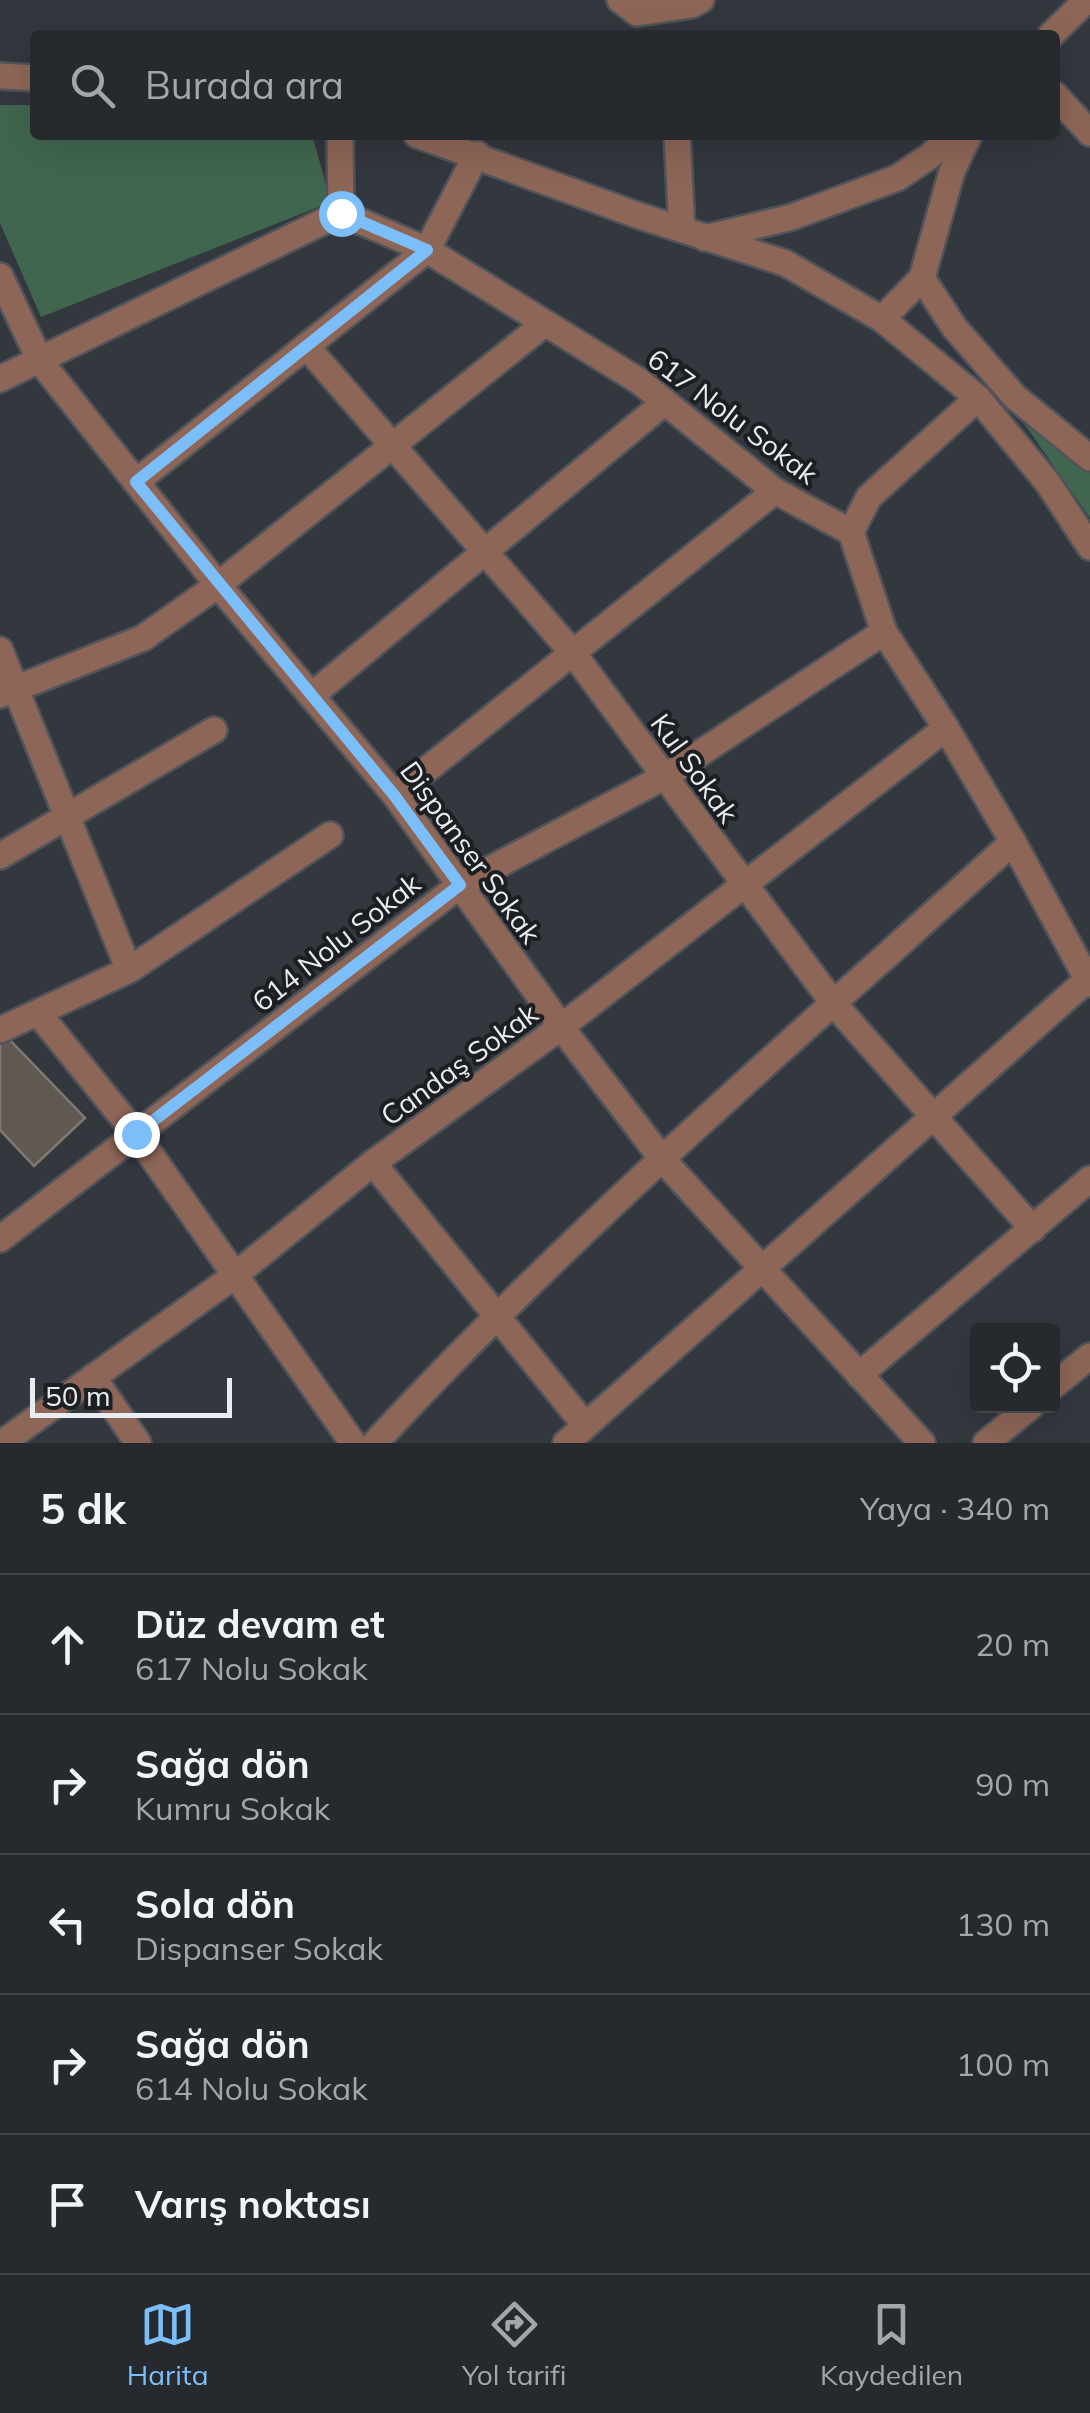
<!DOCTYPE html>
<html lang="tr">
<meta charset="utf-8">
<style>
:root{--surface:#26292e;--page:#2e3136;--text:#f1f3f6;--muted:#a4a6aa;--line:#42454a;--accent:#7cbef9}
body{margin:0;font-family:Mulish,sans-serif;background:var(--page);color:var(--text)}
.controls{position:absolute;right:30px;bottom:30px;display:grid;overflow:hidden;border-radius:10px;box-shadow:0 10px 40px #0002}
.controls button{width:90px;height:90px;display:grid;place-items:center;padding:0;border:0;border-bottom:2px solid var(--line);background:var(--surface);color:var(--text);font:50px sans-serif}
.scale{position:absolute;left:30px;bottom:25px;width:202px;box-sizing:border-box;padding-left:10px;border:5px solid #e9ecf0;border-top:0;font-size:28px;line-height:35px;white-space:nowrap;color:#e9ecf0;-webkit-text-stroke:8px #1c1e21;paint-order:stroke}
.stop{position:absolute;width:30px;height:30px;margin:-22px;border:8px solid #7cbef9;border-radius:50%;background:#fff}
.stop.end{background:#7cbef9;border-color:#fff;box-shadow:0 2px 10px #0008}
.list{margin:0;padding:0;list-style:none}
h2{display:flex;justify-content:space-between;align-items:center;height:130px;margin:0;padding:0 40px;font-size:42px}
h2 small{font-size:32px;font-weight:400;color:var(--muted)}
.list li{display:grid;grid-template-columns:65px 1fr auto;gap:30px;align-items:center;box-sizing:border-box;height:140px;padding:0 40px;border-top:2px solid var(--line)}
.list b{display:block;font-size:38px;white-space:nowrap}
.list p{margin:0;font-size:32px;white-space:nowrap;color:var(--muted)}
.list em{font-size:32px;font-style:normal;color:var(--muted)}
.icon{flex:none;width:55px;height:55px;fill:none;stroke:currentColor;stroke-width:2;stroke-linecap:round;stroke-linejoin:round}
.map{position:relative;flex:none;width:1090px;height:1443px;overflow:hidden}
.search{position:absolute;background:var(--surface);box-shadow:0 10px 40px #0002;left:30px;right:30px;top:30px;height:110px;display:flex;align-items:center;gap:25px;box-sizing:border-box;padding:0 35px;border-radius:10px;color:var(--muted);font-size:38px}
.sheet{height:830px;background:var(--surface)}
nav{display:flex;justify-content:space-around;align-items:center;box-sizing:border-box;height:140px;border-top:2px solid var(--line);background:var(--surface);font-size:28px;color:var(--muted)}
nav a{display:grid;justify-items:center;gap:5px}
nav .on{color:var(--accent)}
.map>svg:first-child{display:block}
.green{fill:#41664f}
.building{fill:#605952;stroke:#817972;stroke-width:2.5}
.lines{fill:none;stroke-linecap:round;stroke-linejoin:round}
.street-casing{stroke:#50545a;stroke-width:30}
.street{stroke:#8d6657;stroke-width:25}
.route{stroke:#7cbef9;stroke-width:12}
.labels{text-anchor:middle;dominant-baseline:central;stroke-width:8;stroke-linejoin:round;paint-order:stroke}
.street-label{font-size:28px;fill:#e9ecf0;stroke:#1c1e21}
</style>
<div class="map">
<svg width="1090" height="1443" viewBox="0 0 1090 1443">
<rect width="100%" height="100%" fill="#33373e"/>
<g class="green">
<polygon points="0,105 35,105 35,135 312,135 331,202 41,317 0,223"/>
<polygon points="1016,412 1090,470 1090,518"/>
</g>
<polygon class="building" points="7,1037 85,1118 34,1166 0,1130 0,1044"/>
<g class="lines">
<defs>
<g id="street">
<polyline points="620,0 637,13 692,5 701,0"/>
<polyline points="1051,35 1087,0"/>
<polyline points="0,76 35,78"/>
<polyline points="1055,95 1090,133"/>
<polyline points="417,135 637,215 785,263 882,319 922,278 952,171 969,135"/>
<polyline points="677,135 682,229"/>
<polyline points="341,213 427,250 639,381 775,491 851,532 884,632 946,728 1013,842 1090,984"/>
<polyline points="705,238 792,217 897,178 930,156 953,135"/>
<polyline points="0,276 40,361 218,585 395,795 571,1040 663,1160 922,1443"/>
<polyline points="922,278 954,327 1015,397 1090,458"/>
<polyline points="882,319 978,398 1048,483 1090,547"/>
<polyline points="306,346 573,653 834,1004 1033,1229"/>
<polyline points="0,379 341,213 340,135"/>
<polyline points="136,482 427,250 477,154"/>
<polyline points="851,532 869,497 978,398"/>
<polyline points="0,650 129,970"/>
<polyline points="0,695 143,638 218,585 543,325"/>
<polyline points="311,696 665,402"/>
<polyline points="395,795 775,491"/>
<polyline points="0,856 214,730"/>
<polyline points="38,1013 136,1134 353,1443"/>
<polyline points="0,1030 129,970 330,835"/>
<polyline points="373,1163 585,1425"/>
<polyline points="0,1239 460,885 664,777 884,632"/>
<polyline points="859,1375 1090,1179"/>
<polyline points="93,1377 138,1443"/>
<polyline points="1052,1387 1090,1356"/>
<polyline points="2,1443 234,1276 373,1163 561,1027 946,728"/>
<path d="M375,1443C573,1229 797,1037 1013,842"/>
<polyline points="566,1443 1087,980"/>
<polyline points="986,1443 1031,1406"/>
</g>
</defs>
<use href="#street" class="street-casing"/>
<use href="#street" class="street"/>
</g>
<g class="lines">
<polyline class="route" points="136,1134 460,885 394,795 136,482 427,250 341,213"/>
</g>
<g class="labels">
<g class="street-label">
<text transform="translate(733 416) rotate(37)">617 Nolu Sokak</text>
<text transform="translate(695 768) rotate(54)">Kul Sokak</text>
<text transform="translate(471 852) rotate(54)">Dispanser Sokak</text>
<text transform="translate(336 942) rotate(-38)">614 Nolu Sokak</text>
<text transform="translate(459 1064) rotate(-36)">Candaş Sokak</text>
</g>
</g>
</svg>
<div class="controls">
<button><svg class="icon" aria-label="locate" viewBox="0 0 24 24"><circle cx="12" cy="12" r="6"/><path d="M12 2v4M12 18v4M2 12h4M18 12h4"/></svg></button>
</div>
<div class="scale">50 m</div>
<div class="stop" style="left:341px;top:213px"></div>
<div class="stop end" style="left:136px;top:1134px"></div>
<div class="search"><svg class="icon" aria-label="search" viewBox="0 0 24 24"><circle cx="10" cy="10" r="6"/><path d="M15 15l6 6"/></svg>Burada ara</div>
</div>
<section class="sheet">
<h2>5 dk<small>Yaya · 340 m</small></h2>
<ul class="list">
<li><svg class="icon" aria-label="ahead" viewBox="0 0 24 24"><path d="M12 20V5M6 11l6-6 6 6"/></svg><div><b>Düz devam et</b><p>617 Nolu Sokak</p></div><em>20 m</em></li>
<li><svg class="icon" aria-label="right" viewBox="0 0 24 24"><path d="M7 20v-9h11M14 6l5 5-5 5"/></svg><div><b>Sağa dön</b><p>Kumru Sokak</p></div><em>90 m</em></li>
<li><svg class="icon" aria-label="left" viewBox="0 0 24 24"><path d="M17 20v-9H6M10 6l-5 5 5 5"/></svg><div><b>Sola dön</b><p>Dispanser Sokak</p></div><em>130 m</em></li>
<li><svg class="icon" aria-label="right" viewBox="0 0 24 24"><path d="M7 20v-9h11M14 6l5 5-5 5"/></svg><div><b>Sağa dön</b><p>614 Nolu Sokak</p></div><em>100 m</em></li>
<li><svg class="icon" aria-label="arrive" viewBox="0 0 24 24"><path d="M6 21V4h12l-3 4 3 4H6"/></svg><div><b>Varış noktası</b></div></li>
</ul>
</section>
<nav>
<a class="on"><svg class="icon" aria-label="map" viewBox="0 0 24 24"><path d="M3 6l6-2 6 2 6-2v14l-6 2-6-2-6 2zM9 4v14M15 6v14"/></svg>Harita</a>
<a><svg class="icon" aria-label="directions" viewBox="0 0 24 24"><path d="M12 3l9 9-9 9-9-9zM9 14v-3h6M13 9l2 2-2 2"/></svg>Yol tarifi</a>
<a><svg class="icon" aria-label="saved" viewBox="0 0 24 24"><path d="M7 4h10v16l-5-4-5 4z"/></svg>Kaydedilen</a>
</nav>
